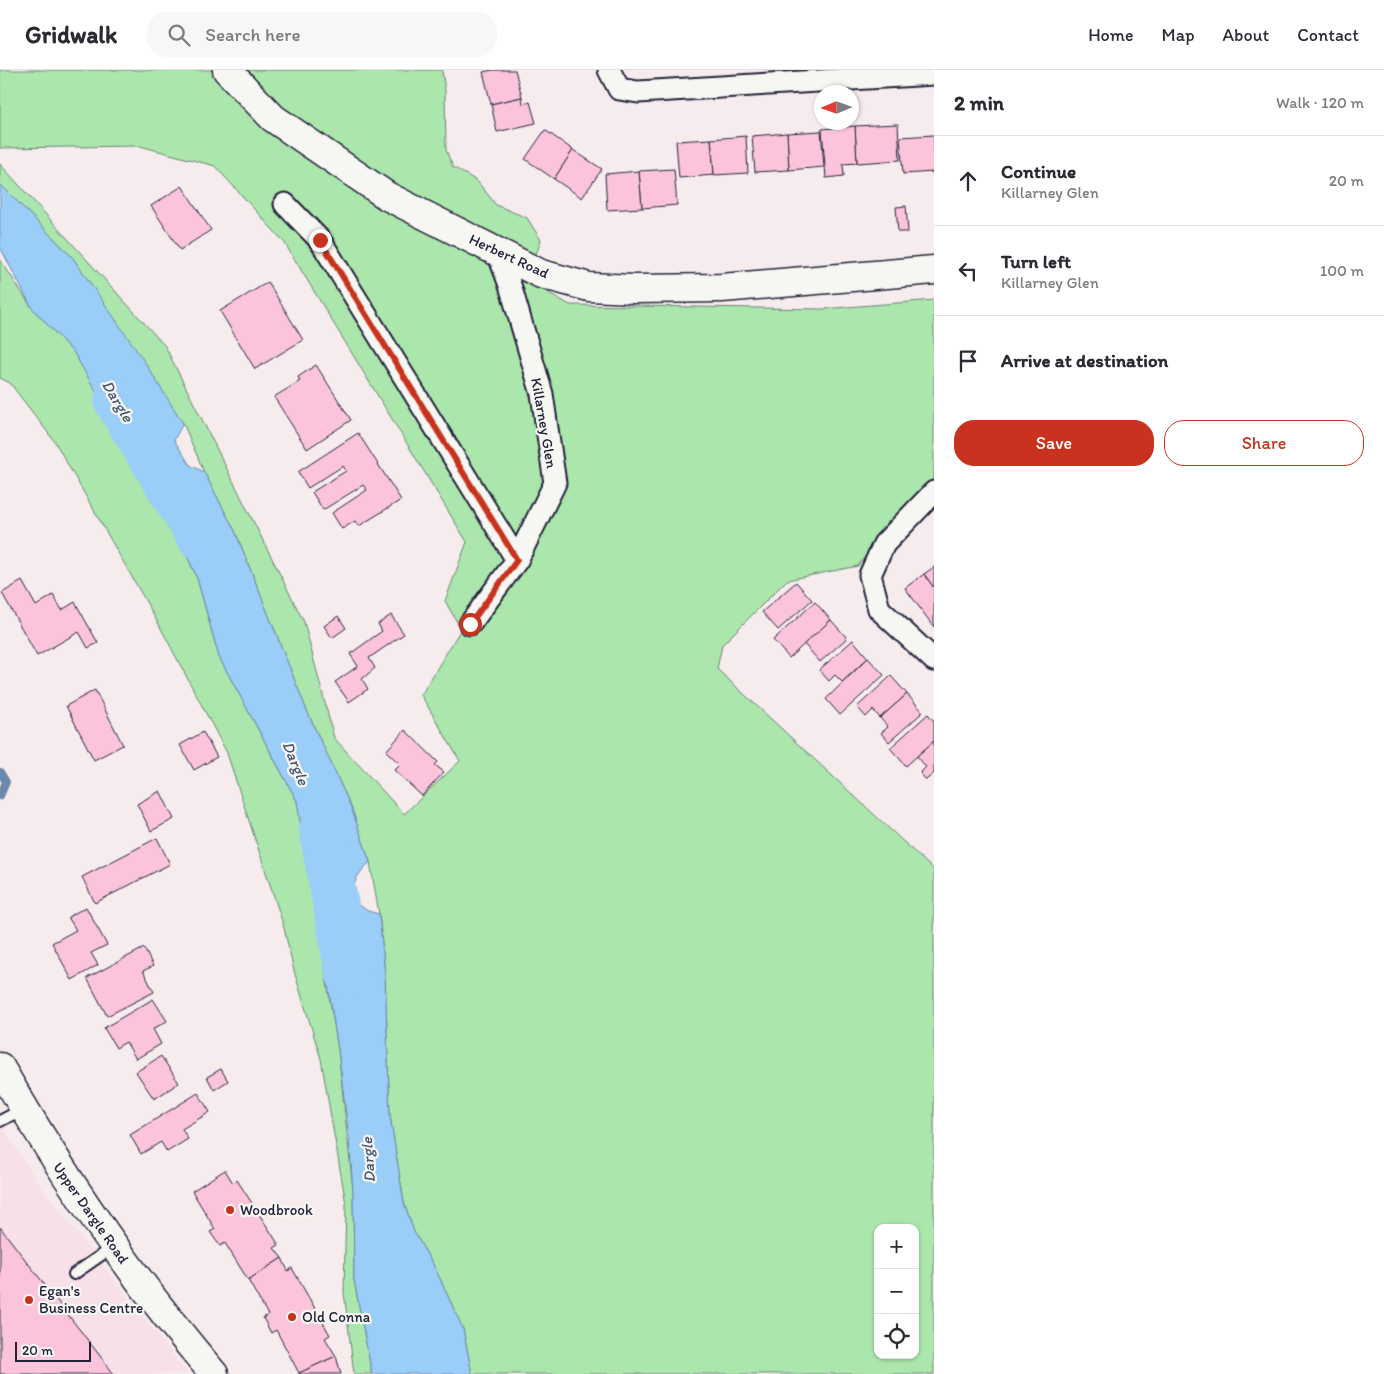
<!DOCTYPE html>
<meta charset="utf-8">
<style>
:root{--surface:#fff;--page:#f7f7f7;--text:#2b2b33;--muted:#7c7c81;--line:#e1e1e2;--accent:#c8321e}
body{margin:0;font-family:Itim,sans-serif;background:var(--page);color:var(--text)}
.controls{position:absolute;right:15px;bottom:15px;display:grid;overflow:hidden;border-radius:10px;box-shadow:0 1px 4px #0004}
.controls button{width:45px;height:45px;display:grid;place-items:center;padding:0;border:0;border-bottom:1px solid var(--line);background:var(--surface);color:var(--text);font:25px sans-serif}
.compass{position:absolute;left:814px;top:15px;width:45px;height:45px;border-radius:50%;background:var(--surface);box-shadow:0 1px 4px #0004;rotate:268deg}
.scale{position:absolute;left:15px;bottom:12px;width:76px;box-sizing:border-box;padding-left:5px;border:2px solid #22223b;border-top:0;font-size:14px;line-height:18px;white-space:nowrap;color:#22223b;-webkit-text-stroke:4px #f6f6f2;paint-order:stroke}
.stop{position:absolute;width:15px;height:15px;margin:-11px;border:4px solid #c8321e;border-radius:50%;background:#fff}
.stop.end{background:#c8321e;border-color:#fff;box-shadow:0 1px 5px #0008}
.list{margin:0;padding:0;list-style:none}
h2{display:flex;justify-content:space-between;align-items:center;height:65px;margin:0;padding:0 20px;font-size:21px}
h2 small{font-size:16px;font-weight:400;color:var(--muted)}
.list li{display:grid;grid-template-columns:32px 1fr auto;gap:15px;align-items:center;box-sizing:border-box;height:90px;padding:0 20px;border-top:1px solid var(--line)}
.list b{display:block;font-size:19px;white-space:nowrap}
.list p{margin:0;font-size:16px;white-space:nowrap;color:var(--muted)}
.list em{font-size:16px;font-style:normal;color:var(--muted)}
.actions{display:flex;gap:10px;padding:15px 20px}
.actions a{flex:1;padding:11px 0;border:1px solid var(--accent);border-radius:20px;text-align:center;font-size:18px;color:var(--accent)}
.actions .main{background:var(--accent);color:#fff}
.icon{flex:none;width:28px;height:28px;fill:none;stroke:currentColor;stroke-width:2;stroke-linecap:round;stroke-linejoin:round}
.map{position:relative;flex:none;width:934px;height:1304px;overflow:hidden}
header{display:flex;align-items:center;gap:30px;box-sizing:border-box;height:70px;padding:0 25px;background:var(--surface);border-bottom:1px solid var(--line)}
header strong{font-size:24px}
nav{display:flex;gap:28px;margin-inline-start:auto;font-size:18px}
.search{width:350px;height:45px;background:var(--page);display:flex;align-items:center;gap:12px;box-sizing:border-box;padding:0 18px;border-radius:20px;color:var(--muted);font-size:19px}
main{display:flex}
aside{flex:1;background:var(--surface)}
.map>svg:first-child{display:block}
.built{fill:#f8e0e8}
.green{fill:#abe6ac;stroke:#668474;fill-rule:evenodd}
.water{fill:#9acdf7;stroke:#6a89ac}
.lines{fill:none;stroke-linecap:round;stroke-linejoin:round}
.stream{stroke:#6a89ac;stroke-width:8}
.river{stroke:#9acdf7;stroke-width:46}
.building{fill:#fcc4db;stroke:#22223b}
.lane-casing{stroke:#22223b;stroke-width:14}
.street-casing{stroke:#22223b;stroke-width:25}
.secondary-casing{stroke:#22223b;stroke-width:31}
.lane{stroke:#f6f6f2;stroke-width:10}
.street{stroke:#f6f6f2;stroke-width:21}
.secondary{stroke:#f6f6f2;stroke-width:28}
.route{stroke:#c8321e;stroke-width:6}
.poi-dot{fill:#c8321e;stroke:#f6f6f2;stroke-width:2}
.labels{text-anchor:middle;dominant-baseline:central;stroke-width:4.5;stroke-linejoin:round;paint-order:stroke}
.street-label{font-size:15px;fill:#22223b;stroke:#f6f6f2}
.poi-label{font-size:15px;fill:#22223b;stroke:#f6f6f2;text-anchor:start}
.water-label{font-size:16px;font-style:italic;fill:#465573;stroke:#f6f6f2}
</style>
<header>
<strong>Gridwalk</strong>
<div class="search"><svg class="icon" aria-label="search" viewBox="0 0 24 24"><circle cx="10" cy="10" r="6"/><path d="M15 15l6 6"/></svg>Search here</div>
<nav><a>Home</a><a>Map</a><a>About</a><a>Contact</a></nav>
</header>
<main>
<div class="map">
<svg width="934" height="1304" viewBox="0 0 934 1304">
<rect width="100%" height="100%" fill="#f7eced"/>
<filter id="ink" filterUnits="userSpaceOnUse"><feTurbulence type="fractalNoise" baseFrequency=".02" numOctaves="2"/><feDisplacementMap in="SourceGraphic" scale="10" xChannelSelector="R" yChannelSelector="G"/><feConvolveMatrix kernelMatrix="1 2 1 2 8 2 1 2 1" color-interpolation-filters="sRGB"/></filter>
<g filter="url(#ink)">
<polygon class="built" points="0,1052 40,1115 188,1304 0,1304"/>
<g class="green">
<path d="M0,0H213L270,54L385,129L570,235L822,239L934,230V411L882,464L858,496L787,510L722,575L717,599L934,800V1304H472L463,1259L435,1198L414,1162L404,1133L390,1046L385,904L379,844L370,792L351,737L307,641L235,461L204,402L183,353L73,188L0,114V94L165,276L304,552L334,668L404,744L460,691L421,625L461,559L445,531L467,472L284,172L215,96L140,76L0,78ZM878,1158H915V1285H878Z"/>
<polygon points="233,0 442,0 445,21 446,80 453,97 477,111 496,135 527,148 541,170 536,185 509,184 337,86"/>
<polygon points="0,189 32,238 74,283 167,440 197,508 219,587 297,731 338,979 353,1120 354,1210 372,1304 354,1304 344,1222 346,1134 321,989 294,901 283,854 234,705 227,683 157,551 55,372 10,313 0,308"/>
</g>
<path class="water" d="M0,114L73,188L142,288L183,353L174,370L190,395L204,402L235,461L307,641L351,737L370,792C354,809 351,812 358,835L368,841L379,844L385,904L390,1046L404,1133L414,1162L435,1198L463,1259L472,1304H372L354,1210L353,1120L349,1068L338,979L320,865C345,844 340,813 308,803L297,731L219,587L197,508L167,440L166,396L159,389L128,377L74,283L32,238L0,177Z"/>
<g class="lines">
<polyline class="stream" points="0,702 6,712 0,726"/>
<g class="river">
<polyline points="117,331 200,467"/>
<polyline points="322,760 348,902"/>
</g>
</g>
<g class="building">
<polygon points="492,0 515,0 522,27 491,34 483,2"/>
<polygon points="522,27 523,34 530,32 536,53 497,62 491,34"/>
<polygon points="898,54 900,90 857,93 855,56"/>
<polygon points="855,56 857,93 843,94 844,106 826,108 822,59"/>
<polygon points="545,60 573,80 554,109 525,89"/>
<polygon points="821,61 824,97 789,100 787,63"/>
<polygon points="787,63 789,100 755,102 752,66"/>
<polygon points="934,65 934,102 903,104 900,67"/>
<polygon points="746,66 748,103 714,105 711,69"/>
<polygon points="711,69 714,105 679,108 676,71"/>
<polygon points="573,80 602,99 582,128 554,109"/>
<polygon points="674,99 677,135 642,138 639,101"/>
<polygon points="639,101 642,138 607,140 605,104"/>
<polygon points="182,116 211,160 180,180 151,136"/>
<polygon points="906,136 908,162 898,162 896,137"/>
<polygon points="268,212 303,270 255,299 220,241"/>
<polygon points="316,295 351,350 307,379 274,327 300,311 298,307"/>
<polygon points="358,363 401,430 359,456 355,451 342,459 332,443 367,420 363,415 323,440 312,422 346,401 343,396 308,418 298,402"/>
<polygon points="934,497 934,518 924,504"/>
<polygon points="924,504 934,518 934,557 905,518"/>
<polygon points="22,511 36,536 53,525 62,540 75,532 98,573 88,578 79,562 37,586 2,523"/>
<polygon points="796,512 812,530 778,560 762,542"/>
<polygon points="815,532 831,550 789,588 773,570"/>
<polygon points="391,545 404,564 369,588 375,598 362,609 368,619 349,632 335,612 358,596 350,584 382,561 378,554"/>
<polygon points="338,546 346,558 332,568 324,556"/>
<polygon points="831,550 847,568 820,592 804,574"/>
<polygon points="853,570 868,588 842,612 835,605 829,611 819,600"/>
<polygon points="868,588 884,605 840,645 826,629"/>
<polygon points="891,606 907,624 880,648 873,640 866,647 857,637"/>
<polygon points="95,620 123,675 94,690 66,636"/>
<polygon points="907,624 923,642 889,672 881,663 888,657 880,648"/>
<polygon points="928,644 934,651 934,671 906,696 890,678"/>
<polygon points="405,660 438,692 435,695 444,702 422,726 394,700 400,694 386,681"/>
<polygon points="203,662 217,687 194,700 180,675"/>
<polygon points="934,671 934,703 926,710 920,703 926,697 917,686"/>
<polygon points="160,721 174,749 151,761 137,734"/>
<polygon points="157,768 170,794 95,833 82,807"/>
<polygon points="86,837 107,875 91,883 98,895 72,910 52,873 76,860 68,847"/>
<polygon points="144,878 153,896 143,901 154,922 107,946 87,908"/>
<polygon points="153,929 167,951 153,959 161,974 136,989 126,972 116,978 104,958"/>
<polygon points="161,986 179,1013 154,1029 136,1002"/>
<polygon points="221,999 228,1011 214,1020 207,1007"/>
<polygon points="198,1023 210,1042 182,1059 188,1069 167,1082 161,1072 141,1084 130,1065"/>
<polygon points="225,1100 233,1113 237,1110 279,1175 274,1178 282,1188 248,1210 225,1173 220,1176 210,1162 215,1159 192,1121"/>
<polygon points="0,1157 114,1304 0,1304"/>
<polygon points="282,1188 288,1201 292,1198 330,1265 325,1268 336,1286 299,1303 276,1260 271,1263 263,1248 268,1245 248,1210"/>
<polygon points="336,1286 341,1304 299,1304 299,1303"/>
</g>
<g class="lines">
<defs>
<g id="lane">
<polyline points="0,1051 23,1039"/>
<polyline points="74,1204 113,1177"/>
</g>
<g id="street">
<polyline points="609,0 619,19 638,22 934,4"/>
<polyline points="285,134 320,170 517,490 470,554"/>
<polyline points="498,183 510,215 542,324 555,413 517,490"/>
<polyline points="934,422 884,474 870,505 879,539 934,590"/>
</g>
<g id="secondary">
<polyline points="227,0 273,48 387,126 541,204 589,217 634,219 722,218 934,200"/>
<path d="M0,997C63,1107 131,1207 214,1304"/>
</g>
</defs>
<use href="#lane" class="lane-casing"/>
<use href="#street" class="street-casing"/>
<use href="#secondary" class="secondary-casing"/>
<use href="#lane" class="lane"/>
<use href="#street" class="street"/>
<use href="#secondary" class="secondary"/>
</g>
</g>
<g class="lines" filter="url(#ink)">
<polyline class="route" points="320,170 517,490 470,554"/>
</g>
<g class="poi-dot">
<circle cx="230" cy="1140" r="5"/>
<circle cx="29" cy="1230" r="5"/>
<circle cx="292" cy="1247" r="5"/>
</g>
<g class="labels">
<g class="street-label">
<text transform="translate(509 186) rotate(25)">Herbert Road</text>
<text transform="translate(544 353) rotate(80)">Killarney Glen</text>
<text transform="translate(91 1143) rotate(55)">Upper Dargle Road</text>
</g>
<g class="poi-label">
<text x="240" y="1140">Woodbrook</text>
<text x="39" y="1221">Egan's<tspan x="39" dy="17">Business Centre</tspan></text>
<text x="302" y="1247">Old Conna</text>
</g>
<g class="water-label">
<text transform="translate(118 331) rotate(59)">Dargle</text>
<text transform="translate(296 693) rotate(68)">Dargle</text>
<text transform="translate(368 1090) rotate(-94)">Dargle</text>
</g>
</g>
</svg>
<div class="controls">
<button>+</button>
<button>−</button>
<button><svg class="icon" aria-label="locate" viewBox="0 0 24 24"><circle cx="12" cy="12" r="6"/><path d="M12 2v4M12 18v4M2 12h4M18 12h4"/></svg></button>
</div>
<svg class="compass" viewBox="-18 -18 36 36"><path d="M0-13l5 13h-10z" fill="#e53935"/><path d="M0 13l5-13h-10z" fill="#7c7c81"/></svg>
<div class="scale">20 m</div>
<div class="stop" style="left:470px;top:554px"></div>
<div class="stop end" style="left:320px;top:170px"></div>
</div>
<aside>
<h2>2 min<small>Walk · 120 m</small></h2>
<ul class="list">
<li><svg class="icon" aria-label="ahead" viewBox="0 0 24 24"><path d="M12 20V5M6 11l6-6 6 6"/></svg><div><b>Continue</b><p>Killarney Glen</p></div><em>20 m</em></li>
<li><svg class="icon" aria-label="left" viewBox="0 0 24 24"><path d="M17 20v-9H6M10 6l-5 5 5 5"/></svg><div><b>Turn left</b><p>Killarney Glen</p></div><em>100 m</em></li>
<li><svg class="icon" aria-label="arrive" viewBox="0 0 24 24"><path d="M6 21V4h12l-3 4 3 4H6"/></svg><div><b>Arrive at destination</b></div></li>
</ul>
<div class="actions"><a class="main">Save</a><a>Share</a></div>
</aside>
</main>
